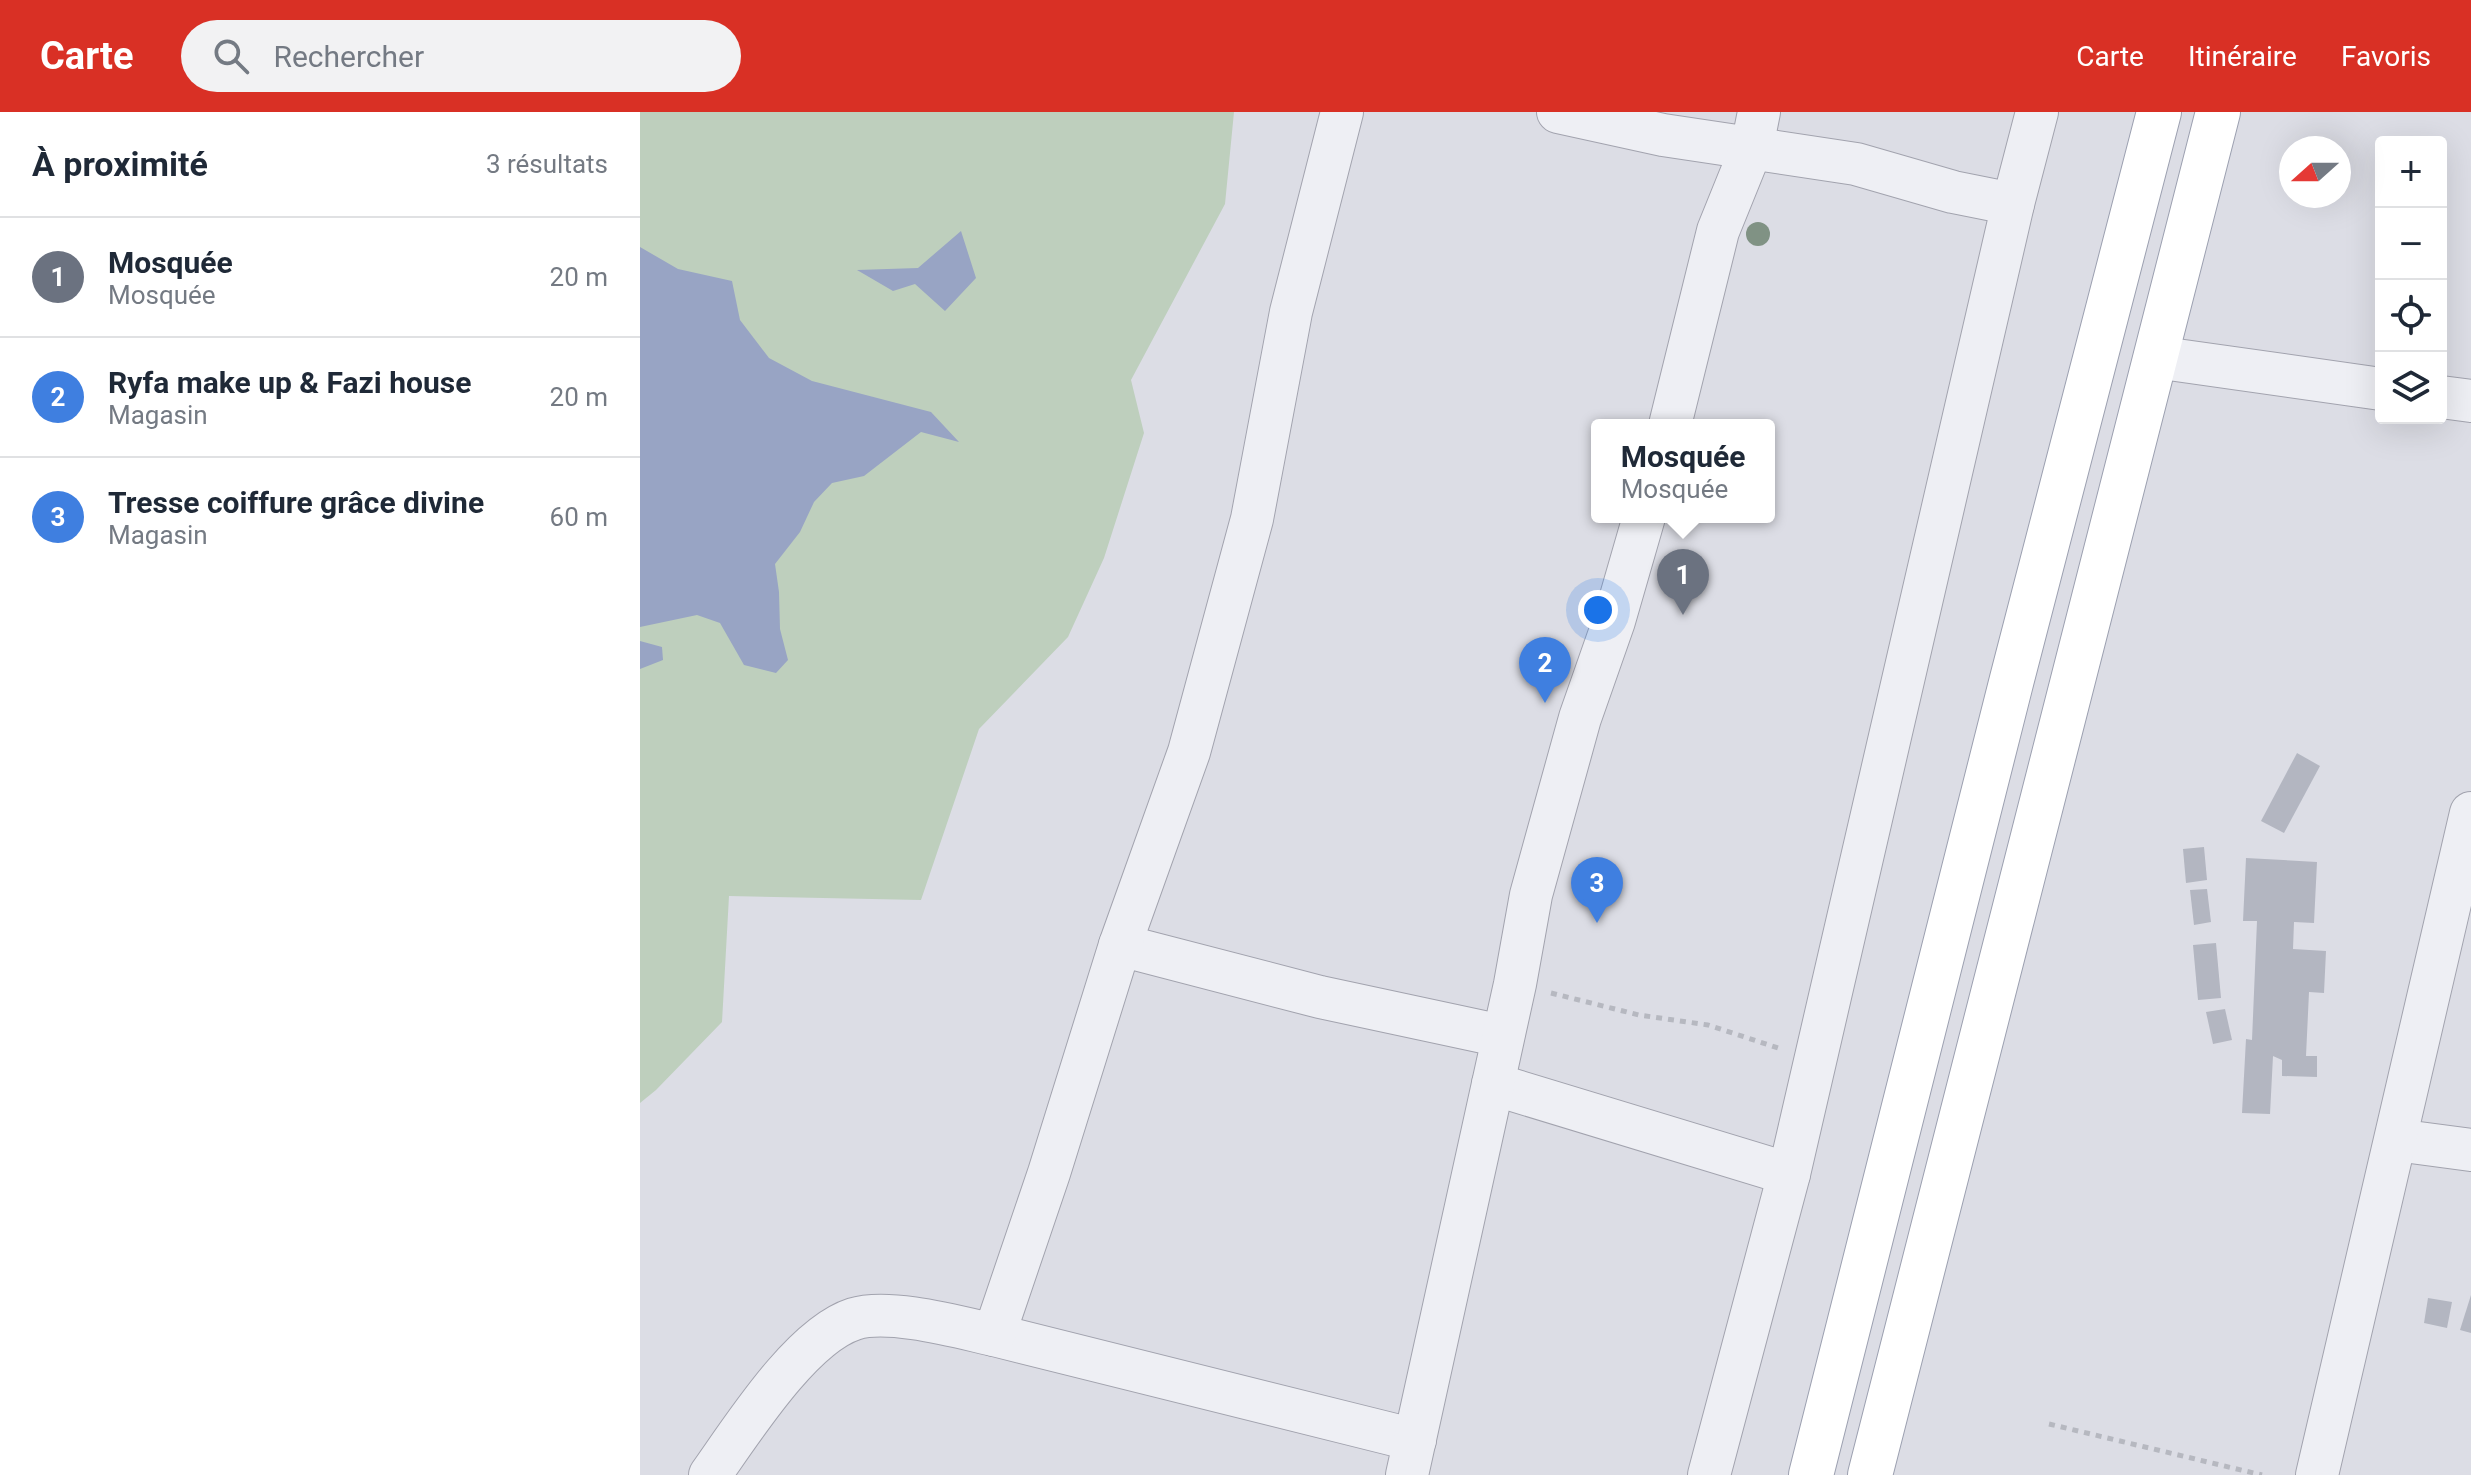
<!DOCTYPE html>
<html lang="fr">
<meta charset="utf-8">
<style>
:root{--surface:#fff;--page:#f2f2f3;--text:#1f2937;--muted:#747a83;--line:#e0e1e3;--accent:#d93025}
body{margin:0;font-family:Roboto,sans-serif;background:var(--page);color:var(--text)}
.controls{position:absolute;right:24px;top:24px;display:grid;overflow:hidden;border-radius:8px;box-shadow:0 8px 32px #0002}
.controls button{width:72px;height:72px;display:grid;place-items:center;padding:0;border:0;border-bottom:2px solid var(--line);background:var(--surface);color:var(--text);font:40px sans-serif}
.compass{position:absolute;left:1639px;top:24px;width:72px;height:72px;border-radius:50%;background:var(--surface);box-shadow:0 8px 32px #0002;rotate:249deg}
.you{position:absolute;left:958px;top:498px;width:28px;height:28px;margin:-20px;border:6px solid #fff;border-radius:50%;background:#1a73e8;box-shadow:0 0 0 12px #1a73e833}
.badge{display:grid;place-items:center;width:52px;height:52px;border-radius:50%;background:var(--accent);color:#fff;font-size:26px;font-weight:700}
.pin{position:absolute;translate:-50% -66px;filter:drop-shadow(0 2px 4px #0008)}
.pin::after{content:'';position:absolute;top:42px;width:28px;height:24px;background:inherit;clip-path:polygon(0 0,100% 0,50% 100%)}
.popup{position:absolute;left:951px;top:307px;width:184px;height:104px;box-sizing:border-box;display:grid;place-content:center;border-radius:8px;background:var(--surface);filter:drop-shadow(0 2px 6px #0005);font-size:26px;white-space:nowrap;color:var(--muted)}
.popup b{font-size:30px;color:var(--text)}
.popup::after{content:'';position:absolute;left:50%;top:100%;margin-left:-16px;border:16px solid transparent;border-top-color:var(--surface)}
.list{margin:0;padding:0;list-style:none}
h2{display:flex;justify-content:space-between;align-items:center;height:104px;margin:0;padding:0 32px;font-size:34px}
h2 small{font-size:26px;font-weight:400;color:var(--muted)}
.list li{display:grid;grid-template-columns:52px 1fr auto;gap:24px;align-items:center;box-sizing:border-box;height:120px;padding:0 32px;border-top:2px solid var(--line)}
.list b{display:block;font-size:30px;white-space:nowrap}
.list p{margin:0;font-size:26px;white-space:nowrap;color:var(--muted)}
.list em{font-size:26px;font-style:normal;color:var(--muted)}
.icon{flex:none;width:44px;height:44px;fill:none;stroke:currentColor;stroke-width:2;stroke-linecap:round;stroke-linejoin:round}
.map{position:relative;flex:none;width:1831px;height:1363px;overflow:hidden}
header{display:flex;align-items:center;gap:48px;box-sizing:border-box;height:112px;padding:0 40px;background:var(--accent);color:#fff}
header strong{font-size:38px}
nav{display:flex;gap:44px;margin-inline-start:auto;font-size:28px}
.search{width:560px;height:72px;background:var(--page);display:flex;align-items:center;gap:20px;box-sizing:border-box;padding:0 28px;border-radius:44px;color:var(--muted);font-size:30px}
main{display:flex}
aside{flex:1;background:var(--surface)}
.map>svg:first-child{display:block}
.green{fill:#becfbd}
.water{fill:#98a4c4}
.building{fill:#b3b6c1}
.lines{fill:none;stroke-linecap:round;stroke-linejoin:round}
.minor-casing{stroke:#a2a3ae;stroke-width:44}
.major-casing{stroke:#9ca0b0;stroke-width:46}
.path{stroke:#b6b8c0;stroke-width:5;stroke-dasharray:6 6;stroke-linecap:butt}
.minor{stroke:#eeeff4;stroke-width:42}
.major{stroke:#fff;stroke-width:44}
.tree{fill:#809284}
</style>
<header>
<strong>Carte</strong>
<div class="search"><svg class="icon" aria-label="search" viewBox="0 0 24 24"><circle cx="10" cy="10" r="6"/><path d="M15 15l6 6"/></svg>Rechercher</div>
<nav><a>Carte</a><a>Itinéraire</a><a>Favoris</a></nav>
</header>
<main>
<aside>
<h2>À proximité<small>3 résultats</small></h2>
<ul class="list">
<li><span class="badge" style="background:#6b7280">1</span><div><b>Mosquée</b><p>Mosquée</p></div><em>20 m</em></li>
<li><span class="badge" style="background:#3f7fe0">2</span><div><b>Ryfa make up &amp; Fazi house</b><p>Magasin</p></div><em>20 m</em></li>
<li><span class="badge" style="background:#3f7fe0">3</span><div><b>Tresse coiffure grâce divine</b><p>Magasin</p></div><em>60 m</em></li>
</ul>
</aside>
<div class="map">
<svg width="1831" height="1363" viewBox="0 0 1831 1363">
<rect width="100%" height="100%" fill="#dcdde5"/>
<polygon class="green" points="0,0 594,0 585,92 491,268 504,321 464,446 428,525 339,617 281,788 89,784 82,910 16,978 0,991"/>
<g class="water">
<polygon points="321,119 336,166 305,199 275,172 253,179 217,158 278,156"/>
<polygon points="0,135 38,157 92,169 100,208 129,246 172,269 291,300 319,330 281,320 224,364 192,371 174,390 160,420 135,452 139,480 140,517 148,548 136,561 104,553 80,511 57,503 0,515"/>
<polygon points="0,529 22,535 23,548 0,557"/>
</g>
<g class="building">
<polygon points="1657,641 1680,654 1644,721 1621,709"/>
<polygon points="1564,735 1567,768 1546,771 1543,737"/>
<polygon points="1606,746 1677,750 1674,811 1654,810 1653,837 1686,839 1684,881 1669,880 1666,944 1677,944 1677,965 1642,964 1642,948 1633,944 1630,1002 1602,1001 1606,927 1612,928 1617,809 1603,809"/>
<polygon points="1567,777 1571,810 1554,813 1550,778"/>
<polygon points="1576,831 1581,886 1558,888 1553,833"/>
<polygon points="1585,897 1592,928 1573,932 1566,900"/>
<polygon points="1831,1183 1831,1221 1820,1218"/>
<polygon points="1788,1186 1812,1190 1807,1216 1784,1211"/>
</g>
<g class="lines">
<defs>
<g id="minor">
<polyline points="918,0 1023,23 1216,52 1313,80 1373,92"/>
<polyline points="1515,245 1741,277"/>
<polyline points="1801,285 1831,289"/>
<polyline points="1030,313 1078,119 1112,35 1119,0"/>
<polyline points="480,833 680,885 862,924"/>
<polyline points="853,972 1149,1062"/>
<polyline points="1756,1028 1831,1038"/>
<polyline points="354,1223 775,1328"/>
<path d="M70,1363C102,1318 161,1224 214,1207C249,1196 318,1215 354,1223L409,1061L480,833L549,640L612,407L651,200L702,0"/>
<polyline points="767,1363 875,872 891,783 940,606 974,509 1004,405"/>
<polyline points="1069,1363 1149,1062 1373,92 1397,0"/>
<polyline points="1677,1363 1831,701"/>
</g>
<g id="major">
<polyline points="1171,1363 1372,567 1519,0"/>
<polyline points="1230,1363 1578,0"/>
</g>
</defs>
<use href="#minor" class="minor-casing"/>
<use href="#major" class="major-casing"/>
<g class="path">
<polyline points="911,881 999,903 1068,913 1141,937"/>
<polyline points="1409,1312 1622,1363"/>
</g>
<use href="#minor" class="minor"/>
<use href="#major" class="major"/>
</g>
<circle class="tree" cx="1118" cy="122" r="12"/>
</svg>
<div class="controls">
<button>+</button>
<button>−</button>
<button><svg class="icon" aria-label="locate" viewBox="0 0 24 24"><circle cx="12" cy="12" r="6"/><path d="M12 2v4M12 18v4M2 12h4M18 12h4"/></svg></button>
<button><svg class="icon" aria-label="layers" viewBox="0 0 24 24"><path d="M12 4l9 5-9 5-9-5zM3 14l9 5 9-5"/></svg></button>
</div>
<svg class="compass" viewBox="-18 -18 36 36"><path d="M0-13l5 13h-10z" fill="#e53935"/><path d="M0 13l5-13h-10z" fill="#747a83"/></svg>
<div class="you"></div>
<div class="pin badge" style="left:1043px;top:503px;background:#6b7280">1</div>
<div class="popup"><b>Mosquée</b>Mosquée</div>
<div class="pin badge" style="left:905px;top:591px;background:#3f7fe0">2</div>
<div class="pin badge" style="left:957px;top:811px;background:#3f7fe0">3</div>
</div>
</main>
